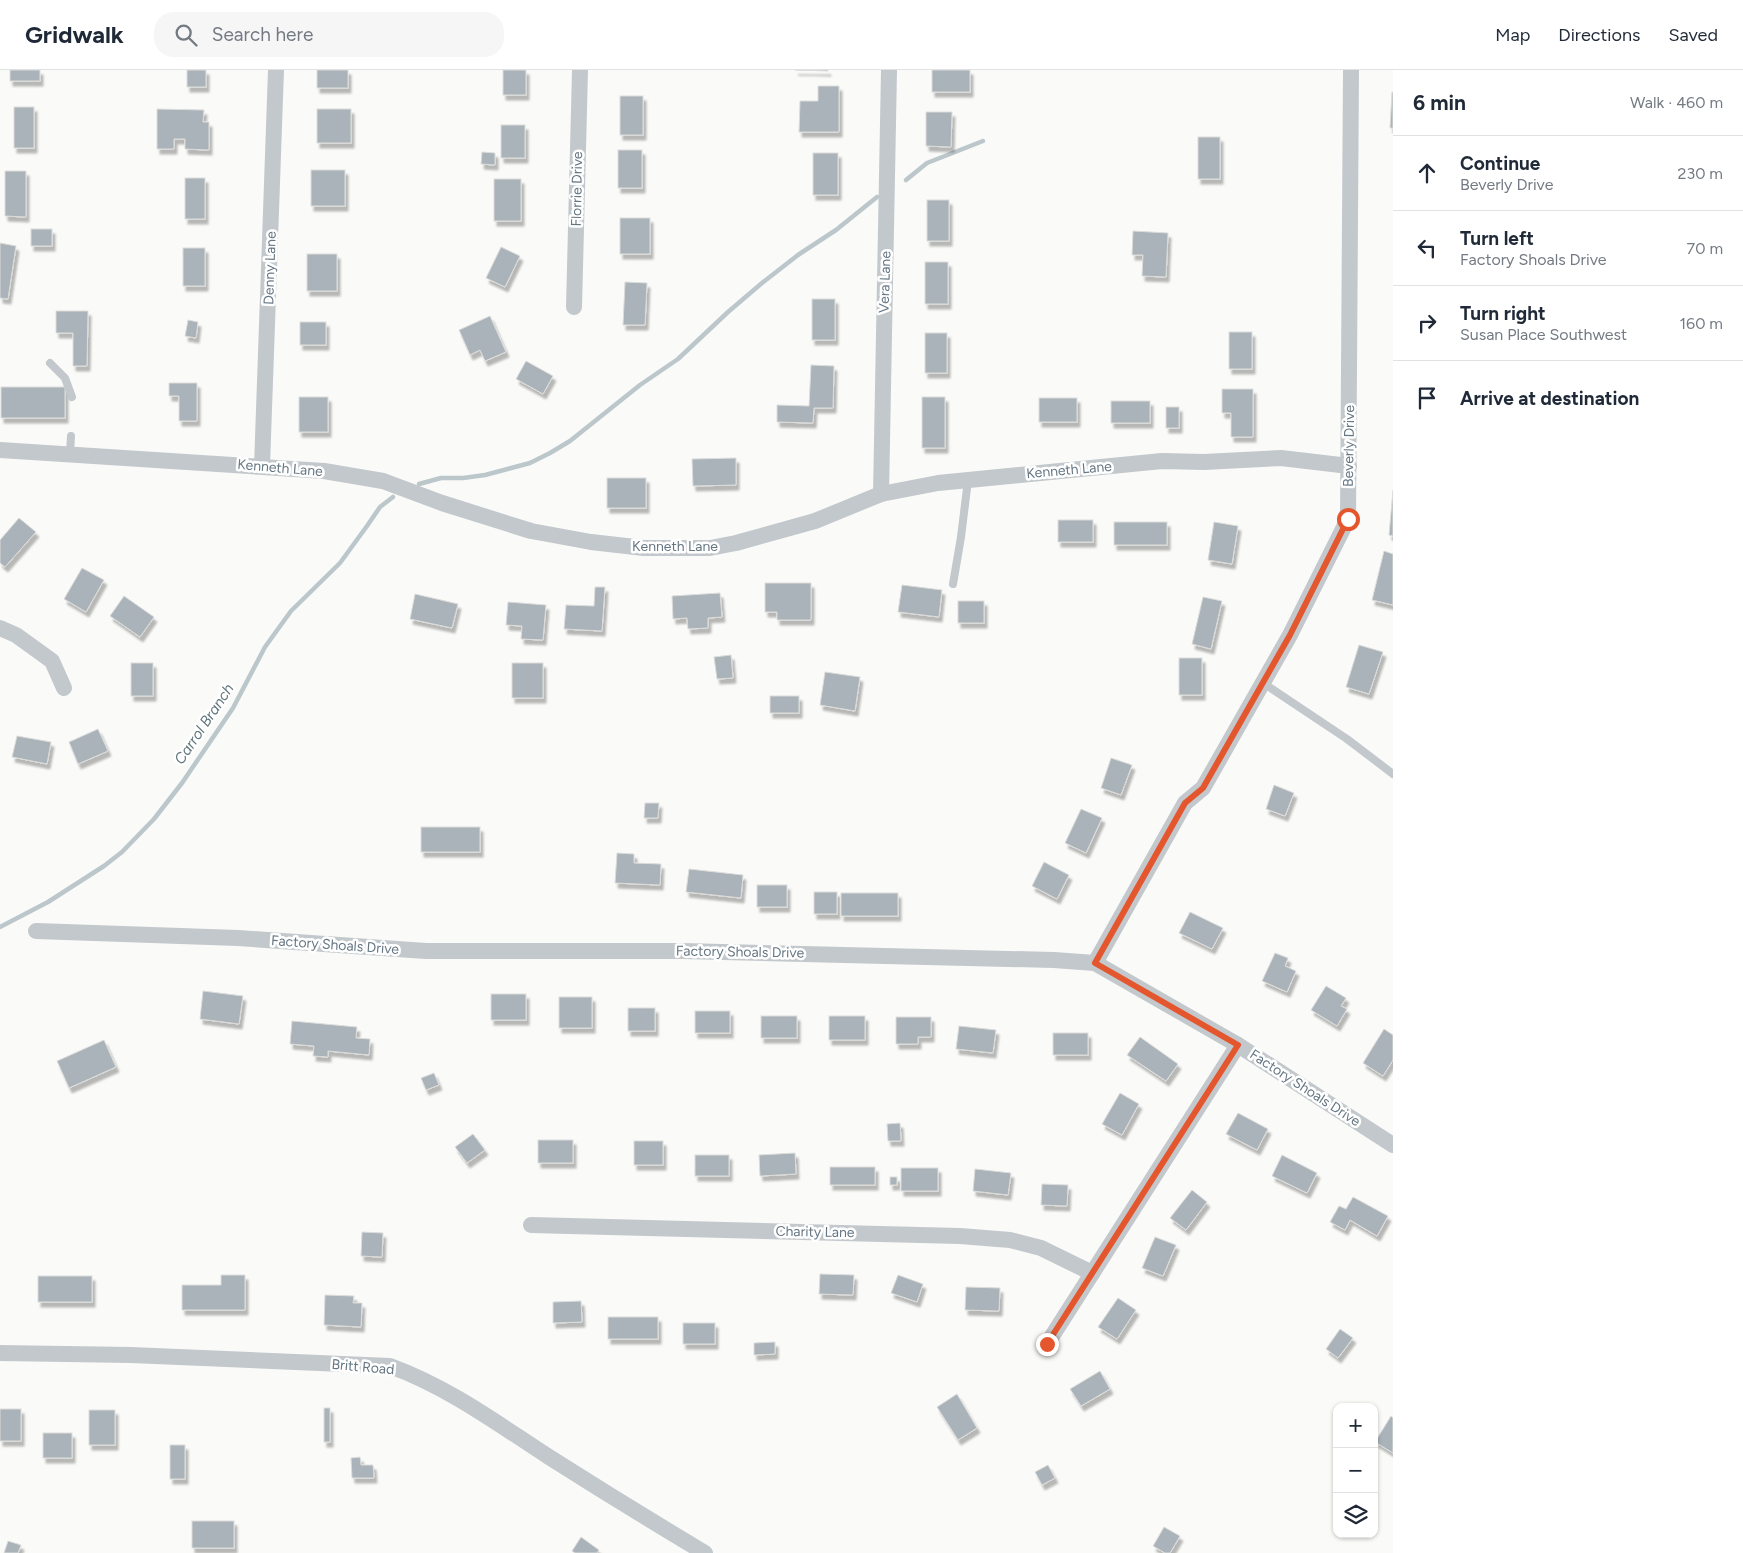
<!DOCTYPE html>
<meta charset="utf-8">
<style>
:root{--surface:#fff;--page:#f6f6f7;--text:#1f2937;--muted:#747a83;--line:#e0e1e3}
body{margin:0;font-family:Figtree,sans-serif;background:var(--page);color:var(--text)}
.controls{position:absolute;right:15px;bottom:15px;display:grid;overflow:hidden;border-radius:10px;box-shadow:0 1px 4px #0004}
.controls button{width:45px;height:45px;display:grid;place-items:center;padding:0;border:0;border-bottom:1px solid var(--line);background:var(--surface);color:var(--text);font:25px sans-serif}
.stop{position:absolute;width:15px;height:15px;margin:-11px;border:4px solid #e4572e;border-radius:50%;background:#fff}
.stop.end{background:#e4572e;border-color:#fff;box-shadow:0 1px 5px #0008}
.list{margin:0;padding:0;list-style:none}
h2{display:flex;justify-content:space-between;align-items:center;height:65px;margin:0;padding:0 20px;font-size:21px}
h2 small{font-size:16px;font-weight:400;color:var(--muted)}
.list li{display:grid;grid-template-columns:32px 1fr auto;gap:15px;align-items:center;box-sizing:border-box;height:75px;padding:0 20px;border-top:1px solid var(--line)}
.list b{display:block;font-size:19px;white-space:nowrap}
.list p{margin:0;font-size:16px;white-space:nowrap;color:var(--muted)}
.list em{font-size:16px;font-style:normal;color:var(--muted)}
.icon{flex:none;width:28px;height:28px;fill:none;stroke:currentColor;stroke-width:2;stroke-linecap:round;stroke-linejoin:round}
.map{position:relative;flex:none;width:1393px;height:1483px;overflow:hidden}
header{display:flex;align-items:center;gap:30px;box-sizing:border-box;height:70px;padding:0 25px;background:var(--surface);border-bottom:1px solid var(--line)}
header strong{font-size:24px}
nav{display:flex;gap:28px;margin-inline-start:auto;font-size:18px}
.search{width:350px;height:45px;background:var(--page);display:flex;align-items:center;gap:12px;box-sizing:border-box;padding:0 18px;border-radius:20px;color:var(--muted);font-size:19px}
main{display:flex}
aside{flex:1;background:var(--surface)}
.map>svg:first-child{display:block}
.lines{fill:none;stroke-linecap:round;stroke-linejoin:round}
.stream{stroke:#bbc7cb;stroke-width:4.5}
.building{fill:#aab3b9;stroke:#dcdcda;filter:url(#shadow)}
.lane{stroke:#c3c8cc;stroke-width:8}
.street{stroke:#c3c8cc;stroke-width:16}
.route{stroke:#e4572e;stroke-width:6}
.labels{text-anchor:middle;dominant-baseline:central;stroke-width:5;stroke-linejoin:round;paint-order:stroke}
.street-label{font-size:14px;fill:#657683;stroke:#fff}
.water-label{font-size:15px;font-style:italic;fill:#60757c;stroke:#fff}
</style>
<header>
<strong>Gridwalk</strong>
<div class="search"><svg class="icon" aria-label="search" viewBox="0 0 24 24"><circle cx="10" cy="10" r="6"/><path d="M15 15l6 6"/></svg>Search here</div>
<nav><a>Map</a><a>Directions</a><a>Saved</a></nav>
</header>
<main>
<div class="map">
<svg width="1393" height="1483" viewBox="0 0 1393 1483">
<defs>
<filter id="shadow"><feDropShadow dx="3" dy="5" stdDeviation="1" flood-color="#0004"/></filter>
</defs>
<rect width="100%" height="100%" fill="#fafaf8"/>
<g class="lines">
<g class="stream">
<polyline points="906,110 927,93 983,71"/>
<polyline points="419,414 441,408 463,408 485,405 530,393 550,383 570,371 640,315 678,289 728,242 762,213 798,185 836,160 877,127"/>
<polyline points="0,857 48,832 104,796 122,782 154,749 182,713 233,638 265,577 291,541 340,493 367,456 380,437 393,427"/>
</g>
</g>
<g class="building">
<rect x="10" y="0" width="30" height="11"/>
<rect x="187" y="0" width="19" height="17"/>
<rect x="317" y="0" width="31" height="18"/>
<rect x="503" y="0" width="23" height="25"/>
<polygon points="795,0 828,0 828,1"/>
<rect x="932" y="0" width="38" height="22"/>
<polygon points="818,16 839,16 839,62 799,62 800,31 818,31"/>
<polygon points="1392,22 1393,22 1393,58 1390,58"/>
<rect x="620" y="26" width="23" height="39"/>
<rect x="14" y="37" width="20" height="41"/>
<polygon points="157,39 204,40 203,52 209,52 209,80 185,79 185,69 174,69 174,79 157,79"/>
<rect x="317" y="39" width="34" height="34"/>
<polygon points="926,42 952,42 951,77 926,76"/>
<rect x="501" y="55" width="24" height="33"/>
<rect x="1198" y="67" width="22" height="42"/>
<rect x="618" y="80" width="24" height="38"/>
<polygon points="482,82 495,83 495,95 481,94"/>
<rect x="813" y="83" width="25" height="42"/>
<rect x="311" y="100" width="34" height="36"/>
<polygon points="5,101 26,101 26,147 5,146"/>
<rect x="185" y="108" width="20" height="41"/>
<rect x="494" y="109" width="27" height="42"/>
<rect x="927" y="130" width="22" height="41"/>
<rect x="620" y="148" width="30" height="36"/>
<rect x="31" y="159" width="21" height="17"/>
<polygon points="1133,161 1168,163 1166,207 1142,206 1143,185 1132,185"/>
<polygon points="0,173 16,176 8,229 0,228"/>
<polygon points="501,177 520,186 505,217 486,208"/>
<rect x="183" y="178" width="22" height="38"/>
<rect x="307" y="184" width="30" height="37"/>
<rect x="925" y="192" width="23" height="42"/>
<polygon points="625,212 647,213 645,255 623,255"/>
<rect x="812" y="229" width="23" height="41"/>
<polygon points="56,241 88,241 87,296 73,296 73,263 56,263"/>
<polygon points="490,246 506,282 485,291 480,280 470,285 459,260"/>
<polygon points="188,250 198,252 196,268 185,266"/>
<rect x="300" y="252" width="26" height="23"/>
<rect x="1229" y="262" width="23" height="37"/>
<rect x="925" y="263" width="22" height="40"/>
<polygon points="526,291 553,306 543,324 516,309"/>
<polygon points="811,295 834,296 833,338 814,338 813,353 777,352 777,335 809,336"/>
<polygon points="169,313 197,313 197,351 179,351 179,326 169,326"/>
<rect x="1" y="317" width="64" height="31"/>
<polygon points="1222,319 1253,319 1253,367 1231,367 1231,343 1222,343"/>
<rect x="299" y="327" width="29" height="35"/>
<rect x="922" y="327" width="23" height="51"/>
<rect x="1039" y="328" width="38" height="24"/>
<rect x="1111" y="331" width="39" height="22"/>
<rect x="1166" y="337" width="13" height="21"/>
<polygon points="736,388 736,415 693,416 692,389"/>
<rect x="607" y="408" width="39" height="30"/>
<polygon points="1393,420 1393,466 1389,465"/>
<polygon points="19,448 36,462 5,497 0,493 0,470"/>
<rect x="1058" y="450" width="35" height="22"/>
<rect x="1114" y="452" width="53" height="23"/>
<polygon points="1214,452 1238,456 1232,494 1208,490"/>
<polygon points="1384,481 1393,484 1393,535 1372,530"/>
<polygon points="82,498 104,510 86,542 64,529"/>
<polygon points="765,513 811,513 811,550 777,550 777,542 765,542"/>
<polygon points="902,515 942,520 939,547 898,542"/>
<polygon points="595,517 605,517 602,561 564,559 566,535 594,536"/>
<polygon points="720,523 722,547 708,548 708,558 688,559 687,548 673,549 672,526"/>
<polygon points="415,524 458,534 452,558 410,549"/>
<polygon points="124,526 154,547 140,567 110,546"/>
<polygon points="1203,527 1222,531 1211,579 1192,574"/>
<rect x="958" y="531" width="26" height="22"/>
<polygon points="508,532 546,535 543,570 521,569 522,556 506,555"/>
<polygon points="1359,575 1383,582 1369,624 1346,617"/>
<polygon points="731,585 733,608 717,609 714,587"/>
<rect x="1179" y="588" width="23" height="37"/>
<rect x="131" y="593" width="22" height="33"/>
<rect x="512" y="593" width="31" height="35"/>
<polygon points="825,602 860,607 855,641 820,635"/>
<rect x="770" y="626" width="29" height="17"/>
<polygon points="98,659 108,681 78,694 69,672"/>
<polygon points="17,666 51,672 47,694 12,687"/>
<polygon points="1111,688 1132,695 1121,725 1101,718"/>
<polygon points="1274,715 1294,723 1285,746 1266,739"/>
<polygon points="645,733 659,733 658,748 644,748"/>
<polygon points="1081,739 1102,748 1086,783 1065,773"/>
<rect x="421" y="757" width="59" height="25"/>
<polygon points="617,783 634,784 634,793 661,794 660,815 615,813"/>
<polygon points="1044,792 1069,805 1057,829 1032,816"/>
<polygon points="689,799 743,805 741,828 686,822"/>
<rect x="757" y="815" width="30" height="22"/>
<rect x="814" y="822" width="23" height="22"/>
<rect x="841" y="823" width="57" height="23"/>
<polygon points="1190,842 1223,858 1212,879 1179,863"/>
<polygon points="1275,883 1288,888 1285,896 1296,901 1287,922 1262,911"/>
<polygon points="1326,916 1346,928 1341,936 1347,939 1337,956 1311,940"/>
<polygon points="203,921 243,926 239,954 200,949"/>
<rect x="491" y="924" width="35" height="26"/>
<rect x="559" y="927" width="33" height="31"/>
<rect x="628" y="938" width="27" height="23"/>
<rect x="695" y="941" width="35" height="22"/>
<rect x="761" y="946" width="36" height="22"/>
<rect x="829" y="946" width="36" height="24"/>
<polygon points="896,947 931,947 931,967 918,967 918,974 896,974"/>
<polygon points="292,951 357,957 356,968 370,969 369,985 328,981 328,987 313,986 314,976 290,974"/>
<polygon points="959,956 996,960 993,983 956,979"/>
<polygon points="1384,959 1393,965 1393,990 1383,1006 1363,993"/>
<rect x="1053" y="963" width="35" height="22"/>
<polygon points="1140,967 1178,994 1166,1011 1127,985"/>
<polygon points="104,970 116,997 69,1018 57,991"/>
<polygon points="434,1003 439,1015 426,1020 421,1008"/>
<polygon points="1120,1023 1139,1034 1122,1065 1102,1054"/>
<polygon points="1238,1043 1268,1059 1257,1080 1226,1064"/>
<polygon points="900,1053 901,1071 888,1071 887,1054"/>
<polygon points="473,1064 485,1080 467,1093 455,1077"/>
<rect x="538" y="1070" width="35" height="23"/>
<rect x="634" y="1071" width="29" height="24"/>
<polygon points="795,1083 796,1104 760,1106 759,1085"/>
<rect x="695" y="1085" width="34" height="21"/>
<polygon points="1282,1085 1317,1103 1307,1123 1272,1106"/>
<rect x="830" y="1097" width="45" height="18"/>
<rect x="901" y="1098" width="37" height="23"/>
<polygon points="975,1099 1011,1103 1008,1125 973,1121"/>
<rect x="890" y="1107" width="7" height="8"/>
<polygon points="1042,1114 1068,1115 1067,1136 1041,1135"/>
<polygon points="1192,1120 1207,1132 1186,1160 1170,1148"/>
<polygon points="1353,1127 1388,1146 1377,1166 1350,1150 1345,1160 1330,1152 1339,1136 1346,1139"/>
<polygon points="362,1162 383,1163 382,1187 361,1186"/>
<polygon points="1155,1167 1176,1175 1163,1206 1142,1198"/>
<polygon points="820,1204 854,1205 853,1225 819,1224"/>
<polygon points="221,1205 245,1205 245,1240 182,1240 182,1215 221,1215"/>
<polygon points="898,1205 923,1214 917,1232 891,1223"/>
<rect x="38" y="1206" width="54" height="26"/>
<polygon points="966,1217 1000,1218 999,1241 965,1240"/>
<polygon points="325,1225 354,1226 353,1233 362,1233 361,1257 324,1255"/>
<polygon points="1118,1228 1136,1240 1117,1269 1098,1257"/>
<polygon points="581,1231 582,1252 553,1253 553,1232"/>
<rect x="608" y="1247" width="50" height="22"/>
<rect x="683" y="1253" width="32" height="21"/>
<polygon points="1340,1259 1353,1268 1338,1288 1326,1279"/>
<polygon points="775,1272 775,1284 754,1285 754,1273"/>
<polygon points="1100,1301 1110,1319 1081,1336 1070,1319"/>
<polygon points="957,1324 977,1358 958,1370 937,1337"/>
<rect x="324" y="1338" width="6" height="34"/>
<rect x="0" y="1339" width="21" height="32"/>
<rect x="89" y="1340" width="26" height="35"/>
<polygon points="1391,1346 1393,1348 1393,1383 1375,1372"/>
<rect x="43" y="1363" width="29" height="25"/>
<rect x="170" y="1375" width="15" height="34"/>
<polygon points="360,1387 361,1395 373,1395 374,1408 352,1408 351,1388"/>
<polygon points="1048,1395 1055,1408 1042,1415 1035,1402"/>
<rect x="192" y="1451" width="42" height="27"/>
<polygon points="1164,1457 1180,1466 1170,1483 1165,1483 1153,1476"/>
<polygon points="581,1467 599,1480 597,1483 575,1483 572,1481"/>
<polygon points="8,1471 21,1475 18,1483 4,1483"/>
</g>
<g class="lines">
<g class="lane">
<polyline points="50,293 65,308 72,327"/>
<polyline points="70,384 71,366"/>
<polyline points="953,514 961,467 968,410"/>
<polyline points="1263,613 1347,669 1393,704"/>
</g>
<g class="street">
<polyline points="574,237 580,0"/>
<polyline points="0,380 324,401 383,411 442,433 531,461 591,472 644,478 710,478 736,473 815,451 881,424 938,413 1162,391 1204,392 1281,388 1349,396"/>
<polyline points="262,396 276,0"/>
<polyline points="881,424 889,0"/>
<polyline points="0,558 16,565 52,591 64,618"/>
<polyline points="36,861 238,868 426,881 682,881 1054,890 1095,893 1238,975 1393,1075"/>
<polyline points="1095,893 1185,733 1203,718 1290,565 1348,449 1351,0"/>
<polyline points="531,1155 960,1166 1010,1170 1041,1178 1092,1203"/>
<polyline points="1047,1274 1238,975"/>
<path d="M0,1283L131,1285L390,1296C448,1317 498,1354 549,1387C601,1420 653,1452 705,1483"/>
</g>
</g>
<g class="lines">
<polyline class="route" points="1047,1274 1238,975 1095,893 1185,733 1203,718 1290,565 1348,449"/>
</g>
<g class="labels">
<g class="street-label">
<text transform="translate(577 119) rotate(-89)">Florrie Drive</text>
<text transform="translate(270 198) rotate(-88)">Denny Lane</text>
<text transform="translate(885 212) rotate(-88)">Vera Lane</text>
<text transform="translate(1349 376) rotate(-89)">Beverly Drive</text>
<text transform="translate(280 398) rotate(5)">Kenneth Lane</text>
<text transform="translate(1069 400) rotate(-5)">Kenneth Lane</text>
<text x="675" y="476">Kenneth Lane</text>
<text transform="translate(335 875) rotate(4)">Factory Shoals Drive</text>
<text transform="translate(740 882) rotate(1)">Factory Shoals Drive</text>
<text transform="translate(1305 1018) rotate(33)">Factory Shoals Drive</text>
<text transform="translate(815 1162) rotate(1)">Charity Lane</text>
<text transform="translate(363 1297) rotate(5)">Britt Road</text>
</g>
<g class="water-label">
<text transform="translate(204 654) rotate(-56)">Carrol Branch</text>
</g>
</g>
</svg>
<div class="controls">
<button>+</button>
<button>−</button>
<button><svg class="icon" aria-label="layers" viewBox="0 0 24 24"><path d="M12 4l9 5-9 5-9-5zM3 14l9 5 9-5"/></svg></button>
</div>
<div class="stop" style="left:1348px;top:449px"></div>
<div class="stop end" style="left:1047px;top:1274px"></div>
</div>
<aside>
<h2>6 min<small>Walk · 460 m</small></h2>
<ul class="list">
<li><svg class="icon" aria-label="ahead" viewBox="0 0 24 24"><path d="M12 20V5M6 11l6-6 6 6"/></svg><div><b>Continue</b><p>Beverly Drive</p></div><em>230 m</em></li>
<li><svg class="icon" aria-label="left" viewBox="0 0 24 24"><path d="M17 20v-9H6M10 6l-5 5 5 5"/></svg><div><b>Turn left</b><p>Factory Shoals Drive</p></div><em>70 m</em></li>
<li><svg class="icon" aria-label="right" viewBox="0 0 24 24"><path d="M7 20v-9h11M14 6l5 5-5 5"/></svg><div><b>Turn right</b><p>Susan Place Southwest</p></div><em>160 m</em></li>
<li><svg class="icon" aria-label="arrive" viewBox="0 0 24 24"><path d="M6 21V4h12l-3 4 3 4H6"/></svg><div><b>Arrive at destination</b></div></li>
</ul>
</aside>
</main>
